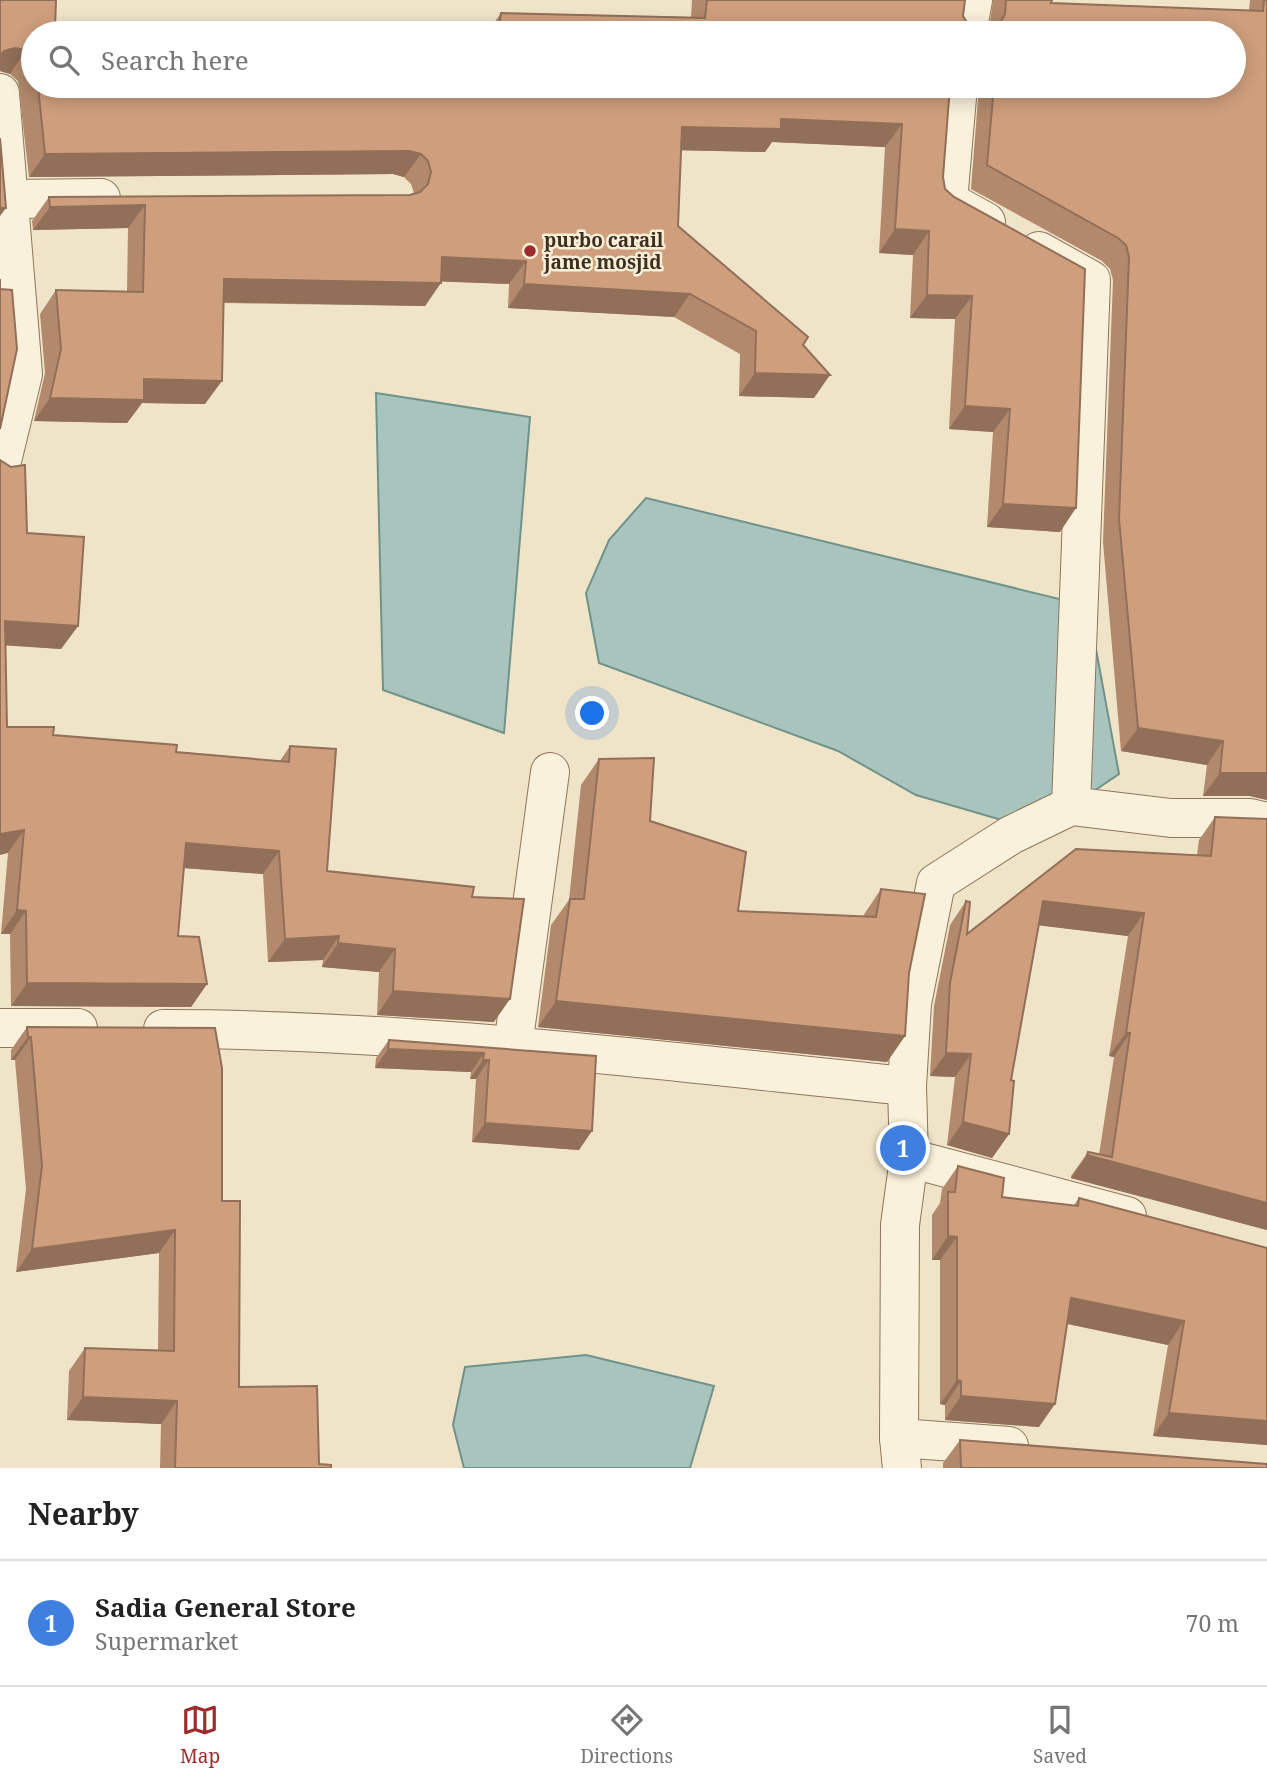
<!DOCTYPE html>
<style>
:root{--surface:#fff;--page:#f6f6f6;--text:#222;--muted:#767676;--line:#e0e0e0;--accent:#9e2a2b}
body{margin:0;font-family:"Noto Serif",serif;background:var(--page);color:var(--text)}
.you{position:absolute;left:593px;top:714px;width:24px;height:24px;margin:-18px;border:5px solid #fff;border-radius:50%;background:#1a73e8;box-shadow:0 0 0 10px #1a73e833}
.badge{display:grid;place-items:center;width:46px;height:46px;border-radius:50%;background:var(--accent);color:#fff;font-size:23px;font-weight:700}
.pin{position:absolute;translate:-50% -50%;border:4px solid #fff;box-shadow:0 2px 7px #0006}
.list{margin:0;padding:0;list-style:none}
h2{display:flex;justify-content:space-between;align-items:center;height:91px;margin:0;padding:0 28px;font-size:30px}
h2 small{font-size:23px;font-weight:400;color:var(--muted)}
.list li{display:grid;grid-template-columns:46px 1fr auto;gap:21px;align-items:center;box-sizing:border-box;height:126px;padding:0 28px;border-top:2px solid var(--line)}
.list b{display:block;font-size:26px;white-space:nowrap}
.list p{margin:0;font-size:23px;white-space:nowrap;color:var(--muted)}
.list em{font-size:23px;font-style:normal;color:var(--muted)}
.icon{flex:none;width:38px;height:38px;fill:none;stroke:currentColor;stroke-width:2;stroke-linecap:round;stroke-linejoin:round}
.map{position:relative;flex:none;width:1267px;height:1468px;overflow:hidden}
.search{position:absolute;background:var(--surface);box-shadow:0 4px 18px #0003;left:21px;right:21px;top:21px;height:77px;display:flex;align-items:center;gap:18px;box-sizing:border-box;padding:0 24px;border-radius:38px;color:var(--muted);font-size:26px}
.sheet{height:217px;background:var(--surface)}
nav{display:flex;justify-content:space-around;align-items:center;box-sizing:border-box;height:98px;border-top:2px solid var(--line);background:var(--surface);font-size:19px;color:var(--muted)}
nav a{display:grid;justify-items:center;gap:4px}
nav .on{color:var(--accent)}
.map>svg:first-child{display:block}
.water{fill:#a9c4bc;stroke:#6f938a;stroke-width:2}
.lines{fill:none;stroke-linecap:round;stroke-linejoin:round}
.minor-casing{stroke:#8d765c;stroke-width:40}
.minor{stroke:#faf1dc;stroke-width:38}
.wall{fill:#b2896c}
.shaded-wall{fill:#916f58}
.building{fill:#cf9f7d;stroke:#916f58;stroke-width:2}
.poi-dot{fill:#9e2a2b;stroke:#f7eed8;stroke-width:2.5}
.labels{text-anchor:middle;dominant-baseline:central;stroke-width:5;stroke-linejoin:round;paint-order:stroke}
.poi-label{font-size:19px;font-weight:bold;fill:#3d2e20;stroke:#f7eed8;text-anchor:start}
</style>
<div class="map">
<svg width="1267" height="1468" viewBox="0 0 1267 1468">
<rect width="100%" height="100%" fill="#f0e4c8"/>
<g class="water">
<polygon points="376,393 530,417 504,733 383,690"/>
<polygon points="646,498 1088,606 1119,774 1036,830 916,795 838,751 599,663 586,593 609,540"/>
<polygon points="586,1355 714,1386 690,1468 464,1468 453,1425 465,1367"/>
</g>
<g class="lines">
<defs>
<g id="minor">
<polyline points="967,33 973,0"/>
<polyline points="958,86 948,201 986,222"/>
<polyline points="0,93 23,374 0,469"/>
<polyline points="8,199 101,198"/>
<polyline points="1039,251 1091,280 1071,806"/>
<polyline points="0,1028 78,1028"/>
<path d="M163,1029C412,1029 660,1061 907,1086"/>
<polyline points="513,1046 550,772"/>
<polyline points="909,1158 1127,1216"/>
<polyline points="899,1438 1009,1446"/>
<polyline points="902,1468 899,1438 900,1225 909,1158 907,1086 912,1003 936,883 1011,835 1071,806 1171,818 1250,818 1267,822"/>
</g>
</defs>
<use href="#minor" class="minor-casing"/>
<use href="#minor" class="minor"/>
</g>
<g class="wall">
<polygon points="0,0 33,33 33,86 950,86 943,177 945,189 1060,532 987,527 993,432 949,429 955,319 910,318 913,255 879,253 885,147 772,142 765,152 681,150 678,226 803,345 814,398 739,396 740,354 674,317 508,308 509,284 441,281 425,306 223,303 205,404 142,403 127,423 34,421 45,373 40,314 56,290 127,292 128,228 33,230 32,221 49,197 410,195 414,193 411,184 404,177 393,174 29,177 18,81 10,74 0,71"/>
<polygon points="692,0 965,0 963,16 969,26 979,31 989,30 993,0 1052,0 1051,3 1249,11 1250,0 1267,0 1267,800 1250,796 1203,796 1207,765 1121,751 1103,542 1113,280 1110,269 1102,261 971,189 979,86 1234,86 1234,33 487,33 501,13 691,17"/>
<polygon points="0,460 27,533 78,626 61,649 5,645 7,727 53,735 176,752 280,761 290,746 327,871 472,897 494,1022 377,1015 379,972 322,967 323,960 268,962 263,874 184,868 178,936 207,984 191,1007 11,1006 10,934 1,934 8,853"/>
<polygon points="599,759 650,821 738,911 863,916 881,889 909,973 905,1036 887,1062 538,1027 551,925 569,900 581,785"/>
<polygon points="1215,817 1267,819 1267,1230 1071,1178 1071,1176 1088,1152 1099,1155 1114,1057 1109,1056 1128,936 1039,925 1011,1080 1009,1134 992,1158 947,1145 955,1077 930,1076 934,1006 950,925 966,901 967,934 1197,855 1199,840"/>
<polygon points="27,1027 222,1201 239,1387 319,1464 331,1468 160,1468 161,1424 67,1420 69,1371 85,1348 158,1350 159,1253 16,1272 26,1189 15,1060 11,1060 11,1050"/>
<polygon points="389,1040 596,1056 579,1150 472,1142 476,1079 470,1079 471,1072 375,1068 376,1058"/>
<polygon points="958,1166 1002,1197 1074,1205 1079,1198 1267,1248 1267,1445 1153,1436 1168,1345 1067,1324 1039,1427 945,1420 945,1405 940,1404 940,1260 932,1260 932,1215 940,1203 942,1189"/>
<polygon points="960,1440 1267,1468 943,1468 943,1463"/>
</g>
<g class="shaded-wall">
<polygon points="15,48 26,50 10,74 0,71 0,56 4,51"/>
<polygon points="781,119 902,124 885,147 772,142 765,152 665,150 682,127"/>
<polygon points="409,151 421,154 404,177 393,174 29,177 45,154"/>
<polygon points="145,205 128,228 33,230 50,207"/>
<polygon points="0,208 6,208 0,216"/>
<polygon points="895,229 929,231 913,255 879,253"/>
<polygon points="442,257 526,261 509,284 426,281"/>
<polygon points="224,279 441,283 425,306 207,302"/>
<polygon points="524,284 690,294 674,317 508,308"/>
<polygon points="927,295 972,296 955,319 910,318"/>
<polygon points="755,373 830,375 814,398 739,396"/>
<polygon points="144,379 222,381 205,404 142,403 127,423 34,421 50,398"/>
<polygon points="965,406 1010,409 993,432 949,429"/>
<polygon points="1003,504 1076,508 1060,532 987,527"/>
<polygon points="5,621 78,626 61,649 0,645"/>
<polygon points="1138,728 1223,741 1207,765 1121,751"/>
<polygon points="1220,773 1267,773 1267,800 1250,796 1203,796"/>
<polygon points="24,830 8,853 0,855 0,834"/>
<polygon points="186,843 279,851 263,874 170,867"/>
<polygon points="1043,901 1144,913 1128,936 1027,924"/>
<polygon points="17,910 26,911 10,934 1,934"/>
<polygon points="339,936 323,960 268,962 285,939"/>
<polygon points="338,943 395,949 379,972 322,967"/>
<polygon points="27,983 207,984 191,1007 11,1006"/>
<polygon points="393,991 510,999 494,1022 377,1015"/>
<polygon points="556,1001 905,1036 887,1062 538,1027"/>
<polygon points="1126,1033 1130,1033 1114,1057 1109,1056"/>
<polygon points="28,1037 31,1037 15,1060 11,1060"/>
<polygon points="388,1049 484,1053 471,1072 375,1068"/>
<polygon points="946,1053 971,1054 955,1077 930,1076"/>
<polygon points="483,1060 489,1060 476,1079 470,1079"/>
<polygon points="963,1122 1009,1134 992,1158 947,1145"/>
<polygon points="485,1123 592,1131 579,1150 472,1142"/>
<polygon points="1087,1155 1267,1203 1267,1230 1071,1178"/>
<polygon points="175,1230 159,1253 16,1272 32,1249"/>
<polygon points="948,1236 957,1237 940,1260 932,1260"/>
<polygon points="1071,1298 1184,1321 1168,1345 1054,1321"/>
<polygon points="957,1380 961,1381 945,1405 940,1404"/>
<polygon points="961,1396 1055,1404 1039,1427 945,1420"/>
<polygon points="83,1397 177,1401 161,1424 67,1420"/>
<polygon points="1169,1413 1267,1421 1267,1445 1153,1436"/>
</g>
<g class="building">
<polygon points="0,0 56,0 55,29 163,25 339,33 33,33 33,57 26,50 15,48 4,51 0,56"/>
<polygon points="707,0 965,0 963,16 969,26 979,31 991,30 1000,23 1005,14 1006,0 1052,0 1051,3 1263,11 1264,0 1267,0 1267,773 1220,773 1223,741 1138,728 1119,519 1129,257 1126,245 1118,238 987,165 994,86 1234,86 1234,33 498,33 501,13 705,18"/>
<polygon points="38,86 950,86 943,177 945,189 954,197 1085,269 1076,508 1003,504 1010,409 965,406 972,296 927,295 929,231 895,229 902,124 781,119 781,129 682,127 678,226 808,337 803,345 830,375 755,373 756,331 690,294 524,284 526,261 442,257 441,283 224,279 222,381 144,379 144,400 50,398 61,349 56,290 143,292 145,205 50,207 49,197 410,195 420,192 428,184 431,172 428,161 421,154 409,151 45,154"/>
<polygon points="0,138 6,208 0,208"/>
<polygon points="0,279 0,289 12,290 17,349 0,429"/>
<polygon points="0,460 11,467 25,465 27,533 84,537 78,626 5,621 7,727 54,727 53,735 177,745 176,752 289,762 290,746 336,749 327,871 474,887 472,897 524,899 510,999 393,991 395,949 338,943 339,936 285,939 279,851 186,843 178,936 199,937 207,984 27,983 26,911 17,910 24,830 0,834"/>
<polygon points="654,758 650,821 746,852 738,911 876,917 881,889 925,894 909,973 905,1036 556,1001 570,899 584,899 599,759"/>
<polygon points="1215,817 1267,819 1267,1203 1087,1155 1088,1152 1112,1157 1130,1033 1126,1033 1144,913 1043,901 1011,1080 1014,1081 1009,1134 963,1122 971,1054 946,1053 950,983 966,901 970,902 967,934 1076,849 1211,856"/>
<polygon points="27,1027 215,1028 222,1068 222,1201 240,1201 239,1387 317,1386 319,1464 331,1465 331,1468 175,1468 177,1401 83,1397 85,1348 174,1351 175,1230 32,1249 42,1166 31,1037 28,1037"/>
<polygon points="389,1040 596,1056 592,1131 485,1123 489,1060 483,1060 484,1053 388,1049"/>
<polygon points="958,1166 1004,1178 1002,1197 1078,1206 1079,1198 1267,1248 1267,1421 1169,1413 1184,1321 1071,1298 1055,1404 961,1396 961,1381 957,1380 957,1237 948,1236 948,1192 955,1192"/>
<polygon points="960,1440 1267,1464 1267,1468 961,1468"/>
</g>
<circle class="poi-dot" cx="530" cy="251" r="7"/>
<g class="labels">
<g class="poi-label">
<text x="544" y="240">purbo carail<tspan x="544" dy="22">jame mosjid</tspan></text>
</g>
</g>
</svg>
<div class="you"></div>
<div class="pin badge" style="left:903px;top:1148px;background:#3f7fe0">1</div>
<div class="search"><svg class="icon" aria-label="search" viewBox="0 0 24 24"><circle cx="10" cy="10" r="6"/><path d="M15 15l6 6"/></svg>Search here</div>
</div>
<section class="sheet">
<h2>Nearby<small></small></h2>
<ul class="list">
<li><span class="badge" style="background:#3f7fe0">1</span><div><b>Sadia General Store</b><p>Supermarket</p></div><em>70 m</em></li>
</ul>
</section>
<nav>
<a class="on"><svg class="icon" aria-label="map" viewBox="0 0 24 24"><path d="M3 6l6-2 6 2 6-2v14l-6 2-6-2-6 2zM9 4v14M15 6v14"/></svg>Map</a>
<a><svg class="icon" aria-label="directions" viewBox="0 0 24 24"><path d="M12 3l9 9-9 9-9-9zM9 14v-3h6M13 9l2 2-2 2"/></svg>Directions</a>
<a><svg class="icon" aria-label="saved" viewBox="0 0 24 24"><path d="M7 4h10v16l-5-4-5 4z"/></svg>Saved</a>
</nav>
